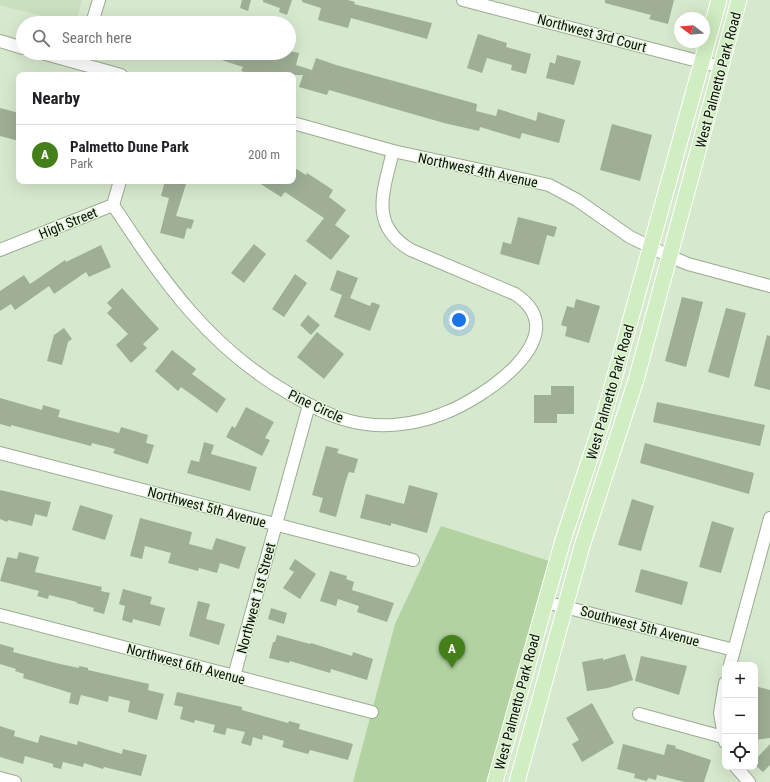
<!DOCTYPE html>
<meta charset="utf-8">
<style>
:root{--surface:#fff;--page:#f2f2f2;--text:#202124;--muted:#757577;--line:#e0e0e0;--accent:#457f1a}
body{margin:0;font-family:"Roboto Condensed",sans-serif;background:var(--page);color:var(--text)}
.controls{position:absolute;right:12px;bottom:12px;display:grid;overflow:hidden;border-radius:8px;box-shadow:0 4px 16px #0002}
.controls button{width:36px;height:36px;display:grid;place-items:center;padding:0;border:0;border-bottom:1px solid var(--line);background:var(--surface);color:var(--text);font:20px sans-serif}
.compass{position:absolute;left:674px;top:12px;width:36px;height:36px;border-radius:50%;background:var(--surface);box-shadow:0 4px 16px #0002;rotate:286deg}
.you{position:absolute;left:459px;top:320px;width:14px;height:14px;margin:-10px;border:3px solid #fff;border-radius:50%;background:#1a73e8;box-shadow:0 0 0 6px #1a73e833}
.badge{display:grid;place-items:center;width:26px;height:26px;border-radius:50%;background:var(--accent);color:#fff;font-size:13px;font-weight:700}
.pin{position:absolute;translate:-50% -33px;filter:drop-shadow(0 1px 2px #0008)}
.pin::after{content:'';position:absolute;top:21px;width:14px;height:12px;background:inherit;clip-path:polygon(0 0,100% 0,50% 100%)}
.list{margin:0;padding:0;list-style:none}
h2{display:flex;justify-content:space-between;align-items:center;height:52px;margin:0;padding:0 16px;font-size:17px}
h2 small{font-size:13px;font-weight:400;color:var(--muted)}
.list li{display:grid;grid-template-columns:26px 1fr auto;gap:12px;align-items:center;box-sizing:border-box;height:60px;padding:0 16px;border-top:1px solid var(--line)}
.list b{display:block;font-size:15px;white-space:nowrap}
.list p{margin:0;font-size:13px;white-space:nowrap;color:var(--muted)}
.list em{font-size:13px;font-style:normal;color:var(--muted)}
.icon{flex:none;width:22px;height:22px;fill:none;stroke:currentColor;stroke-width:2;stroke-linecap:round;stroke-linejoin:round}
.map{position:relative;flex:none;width:770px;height:782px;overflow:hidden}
.search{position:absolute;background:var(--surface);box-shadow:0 4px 16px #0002;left:16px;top:16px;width:280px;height:44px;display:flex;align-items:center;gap:10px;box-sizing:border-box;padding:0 14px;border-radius:22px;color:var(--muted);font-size:15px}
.panel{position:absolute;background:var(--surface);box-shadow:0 4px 16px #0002;left:16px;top:72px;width:280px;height:112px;border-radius:8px}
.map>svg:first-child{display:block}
.built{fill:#c9dfbe}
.green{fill:#b2d2a2}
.building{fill:#9eaf96}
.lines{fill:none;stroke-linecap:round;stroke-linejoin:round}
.minor-casing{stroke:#9bac92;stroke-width:14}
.major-casing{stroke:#fff;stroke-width:17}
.minor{stroke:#fff;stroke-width:12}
.major{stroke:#d0eec1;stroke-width:15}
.labels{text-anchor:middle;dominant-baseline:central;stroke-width:3;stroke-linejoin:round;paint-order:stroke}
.street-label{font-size:14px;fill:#0c1209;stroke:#e3f5da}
</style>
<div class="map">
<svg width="770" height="782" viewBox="0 0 770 782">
<rect width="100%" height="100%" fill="#d6e8cd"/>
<polygon class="built" points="0,0 82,0 76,23 68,23 0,5"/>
<polygon class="green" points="441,526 549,561 488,782 353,782 395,624"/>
<g class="building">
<polygon points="242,0 251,0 248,11 240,8"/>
<polygon points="263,0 292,0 287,15 279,12 280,8 263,2"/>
<polygon points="302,0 348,0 355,2 354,4 432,23 427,39 351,18 348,28 318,20 321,8 302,2"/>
<polygon points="605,0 674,0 668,24 649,19 651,15 605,3"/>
<polygon points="478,34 507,43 506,47 531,54 526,74 511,70 512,65 487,58 482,73 467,68"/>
<polygon points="289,51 299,53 296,65 312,70 316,58 336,65 477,104 476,111 496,116 498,109 536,121 538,112 565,120 559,143 522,133 520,139 480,127 479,131 444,123 329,90 327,95 299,87 303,75 256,75 241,71 243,67 209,56 210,53 253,53 266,57 267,53 289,53"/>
<polygon points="557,55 581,61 574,85 546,78 550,62 555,64"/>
<polygon points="0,108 19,113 19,141 0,136"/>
<polygon points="612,124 652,135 640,181 600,170"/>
<polygon points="293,167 306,175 307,173 333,190 329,197 346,210 335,225 350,236 331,260 306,241 324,218 285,192 281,197 256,181 293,181"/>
<polygon points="165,181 187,181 176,216 194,220 191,229 187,228 184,239 160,233 169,198 161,196"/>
<polygon points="518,217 557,227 554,237 547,235 539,265 500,254 503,242 511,244"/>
<polygon points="254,244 266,254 244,283 231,273"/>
<polygon points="101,245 111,267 89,277 86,272 54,294 49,286 15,310 11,304 0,311 0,291 24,275 30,284 65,260 66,262"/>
<polygon points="337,270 358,278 350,298 370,306 372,302 380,305 370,331 334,317 342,295 330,290"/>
<polygon points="295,274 307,283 284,317 272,309"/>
<polygon points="122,288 159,329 143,344 147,348 131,363 116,345 128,334 107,313 112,308 107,303"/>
<polygon points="682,297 703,302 686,367 665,361"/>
<polygon points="576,299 600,306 589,343 565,336 567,327 561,325 567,306 574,308"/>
<polygon points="726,308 746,313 729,378 708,372"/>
<polygon points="308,315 320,325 311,335 300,325"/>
<polygon points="64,328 72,339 68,342 62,365 47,361 54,335"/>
<polygon points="317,332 344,354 324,379 297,357"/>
<polygon points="767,335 770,336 770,390 754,386"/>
<polygon points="172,350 196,369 192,374 226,399 217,413 181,387 178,391 155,371"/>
<polygon points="551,386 574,386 574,414 557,414 557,423 534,423 534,395 551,395"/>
<polygon points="0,398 42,410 43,405 60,410 58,417 119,433 121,427 148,435 146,443 154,445 148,464 113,453 115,449 92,443 91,446 11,425 11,427 0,424"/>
<polygon points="657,402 765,425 760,446 653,422"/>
<polygon points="246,407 274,422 265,438 270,440 262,456 226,437 232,426 235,428"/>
<polygon points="204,442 214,445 211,454 257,467 250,491 187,473 191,460 199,462"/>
<polygon points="645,443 754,473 749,494 640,463"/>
<polygon points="326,446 339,449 337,453 358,459 354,473 349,472 346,480 336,517 319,512 323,498 312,495"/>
<polygon points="409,485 438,493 427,533 391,523 391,526 360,518 366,494 404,504"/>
<polygon points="0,490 51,502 47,517 35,514 32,526 8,520 7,522 0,519"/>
<polygon points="632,499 654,506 641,551 618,545"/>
<polygon points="80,505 113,515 105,540 72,530"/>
<polygon points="140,518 192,532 189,544 212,550 216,538 246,547 239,569 220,563 217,573 199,568 198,571 168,563 171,553 145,546 142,559 130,556"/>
<polygon points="712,521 734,528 721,573 699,567"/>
<polygon points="19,552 39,557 35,572 102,587 101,591 110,593 104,614 93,611 94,608 76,603 77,602 49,595 48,599 37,596 39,591 0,581 7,557 17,559"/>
<polygon points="295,559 316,574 300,599 283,588 294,572 289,569"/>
<polygon points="641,569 688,582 682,605 635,592"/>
<polygon points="330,571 347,576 346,579 354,582 352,590 394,603 387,622 357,612 359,606 338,599 336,606 320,601"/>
<polygon points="123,589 152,597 150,604 165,608 160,626 133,619 132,623 122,620 125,606 119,604"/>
<polygon points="198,601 210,604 206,619 225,624 219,645 189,636"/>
<polygon points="271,608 287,613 284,624 268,619"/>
<polygon points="277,635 310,644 311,643 352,656 353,652 373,659 367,680 331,669 330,673 290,661 289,663 269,658 273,642 275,642"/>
<polygon points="0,644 14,648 13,652 60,664 79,668 79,666 88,668 88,670 149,684 148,690 164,694 157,720 128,712 130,701 109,696 108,702 81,695 78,705 69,703 71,693 23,678 24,674 15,671 16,669 0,664"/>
<polygon points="625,654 633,680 608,688 587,691 582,662 603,658 603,660"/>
<polygon points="641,656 687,666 679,695 635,681"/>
<polygon points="755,686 770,690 770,738 755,740"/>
<polygon points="177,692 242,707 242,710 288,723 289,721 300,724 299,729 353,744 348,760 310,750 308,754 282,747 284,741 263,735 262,740 253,737 251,746 241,743 245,732 227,728 225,735 213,732 215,725 195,720 194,723 180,719 183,707 174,705"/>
<polygon points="592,703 614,743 582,762 572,744 579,740 566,718"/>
<polygon points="0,726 15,731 14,736 38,743 40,735 77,745 78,741 122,754 123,749 147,755 141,776 104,767 103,769 84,763 83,767 63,762 61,769 53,767 53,764 25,756 23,764 0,757"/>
<polygon points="623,744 664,755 667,744 676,746 675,748 711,760 704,782 685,782 657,775 656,780 648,778 647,781 634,778 635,774 617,769"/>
<polygon points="770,744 770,765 763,772 755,765 755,760"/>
</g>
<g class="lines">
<defs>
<g id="minor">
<polyline points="463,0 721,67"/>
<polyline points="92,23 99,0"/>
<polyline points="0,41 23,48"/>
<polyline points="42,53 121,75"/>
<polyline points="293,123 393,151 549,185 577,200 630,237 669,256 688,264 770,286"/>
<path d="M113,205C164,282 208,347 290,394C309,405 329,416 350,421C380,429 414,425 442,414C481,400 579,336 515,294L411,250C368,225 384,190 393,151"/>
<polyline points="0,250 113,205 120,181"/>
<polyline points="0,453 413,560"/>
<polyline points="545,602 734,650"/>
<polyline points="0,615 372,712"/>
<polyline points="730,665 770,518"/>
<polyline points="234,676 309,405"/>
<polyline points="639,714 723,737"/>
<polyline points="725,742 720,713 725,683"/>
<polyline points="736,767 749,782"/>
<polyline points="0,778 15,782"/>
</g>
<g id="major">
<polyline points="495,782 563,540 603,419 719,0"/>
<polyline points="517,782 582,546 636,380 739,0"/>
</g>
</defs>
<use href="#minor" class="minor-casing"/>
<use href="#major" class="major-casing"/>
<use href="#minor" class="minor"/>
<use href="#major" class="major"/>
</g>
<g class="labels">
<g class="street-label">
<text transform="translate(592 33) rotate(15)">Northwest 3rd Court</text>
<text transform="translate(718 80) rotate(-75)">West Palmetto Park Road</text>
<text transform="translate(478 170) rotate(12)">Northwest 4th Avenue</text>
<text transform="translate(68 223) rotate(-22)">High Street</text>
<text transform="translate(610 392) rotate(-74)">West Palmetto Park Road</text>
<text transform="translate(316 406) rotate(25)">Pine Circle</text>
<text transform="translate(207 507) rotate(15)">Northwest 5th Avenue</text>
<text transform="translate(256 598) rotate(-75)">Northwest 1st Street</text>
<text transform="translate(640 626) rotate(15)">Southwest 5th Avenue</text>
<text transform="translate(186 664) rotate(15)">Northwest 6th Avenue</text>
<text transform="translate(517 702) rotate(-75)">West Palmetto Park Road</text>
</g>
</g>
</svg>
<div class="controls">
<button>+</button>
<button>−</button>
<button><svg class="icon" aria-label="locate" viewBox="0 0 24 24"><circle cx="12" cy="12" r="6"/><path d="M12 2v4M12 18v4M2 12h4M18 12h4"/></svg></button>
</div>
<svg class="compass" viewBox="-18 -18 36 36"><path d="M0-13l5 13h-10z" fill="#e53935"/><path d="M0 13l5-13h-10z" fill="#757577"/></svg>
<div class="you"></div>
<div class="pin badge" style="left:452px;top:668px">A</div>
<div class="search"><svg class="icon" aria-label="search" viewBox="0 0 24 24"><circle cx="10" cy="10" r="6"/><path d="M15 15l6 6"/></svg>Search here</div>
<section class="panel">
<h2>Nearby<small></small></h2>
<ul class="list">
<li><span class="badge">A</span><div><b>Palmetto Dune Park</b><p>Park</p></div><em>200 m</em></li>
</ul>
</section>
</div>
